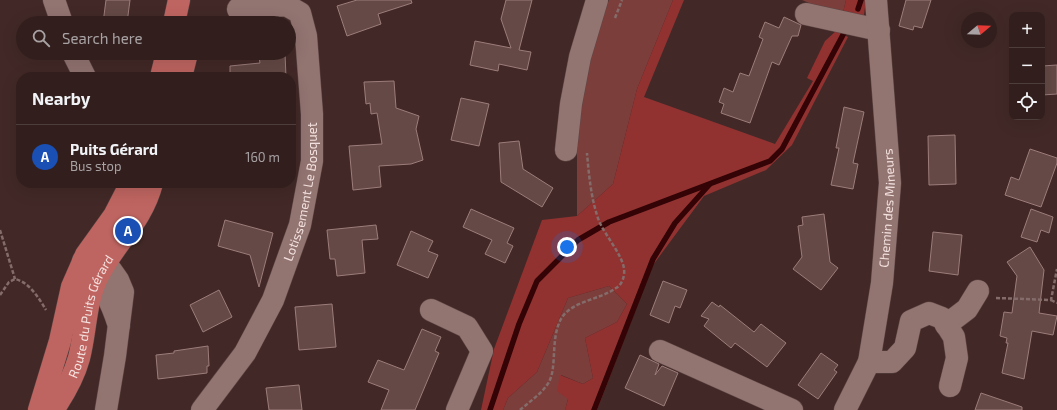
<!DOCTYPE html>
<meta charset="utf-8">
<style>
:root{--surface:#321f1d;--page:#3d2c2a;--text:#f1f3f6;--muted:#a8a2a4;--line:#4d3d3b;--accent:#d93025}
body{margin:0;font-family:"Exo 2",sans-serif;background:var(--page);color:var(--text)}
.controls{position:absolute;right:12px;top:12px;display:grid;overflow:hidden;border-radius:8px;box-shadow:0 4px 16px #0002}
.controls button{width:36px;height:36px;display:grid;place-items:center;padding:0;border:0;border-bottom:1px solid var(--line);background:var(--surface);color:var(--text);font:20px sans-serif}
.compass{position:absolute;left:961px;top:12px;width:36px;height:36px;border-radius:50%;background:var(--surface);box-shadow:0 4px 16px #0002;rotate:71deg}
.you{position:absolute;left:567px;top:247px;width:14px;height:14px;margin:-10px;border:3px solid #fff;border-radius:50%;background:#1a73e8;box-shadow:0 0 0 6px #1a73e833}
.badge{display:grid;place-items:center;width:26px;height:26px;border-radius:50%;background:var(--accent);color:#fff;font-size:13px;font-weight:700}
.pin{position:absolute;translate:-50% -50%;border:2px solid #fff;box-shadow:0 1px 4px #0006}
.list{margin:0;padding:0;list-style:none}
h2{display:flex;justify-content:space-between;align-items:center;height:52px;margin:0;padding:0 16px;font-size:17px}
h2 small{font-size:13px;font-weight:400;color:var(--muted)}
.list li{display:grid;grid-template-columns:26px 1fr auto;gap:12px;align-items:center;box-sizing:border-box;height:64px;padding:0 16px;border-top:1px solid var(--line)}
.list b{display:block;font-size:15px;white-space:nowrap}
.list p{margin:0;font-size:13px;white-space:nowrap;color:var(--muted)}
.list em{font-size:13px;font-style:normal;color:var(--muted)}
.icon{flex:none;width:22px;height:22px;fill:none;stroke:currentColor;stroke-width:2;stroke-linecap:round;stroke-linejoin:round}
.map{position:relative;flex:none;width:1057px;height:410px;overflow:hidden}
.search{position:absolute;background:var(--surface);box-shadow:0 4px 16px #0002;left:16px;top:16px;width:280px;height:44px;display:flex;align-items:center;gap:10px;box-sizing:border-box;padding:0 14px;border-radius:22px;color:var(--muted);font-size:15px}
.panel{position:absolute;background:var(--surface);box-shadow:0 4px 16px #0002;left:16px;top:72px;width:280px;height:116px;border-radius:16px}
.map>svg:first-child{display:block}
.green{fill:#7c3e3b}
.forest{fill:#913231}
.lines{fill:none;stroke-linecap:round;stroke-linejoin:round}
.stream{stroke:#330305;stroke-width:5.5}
.building{fill:#644946;stroke:#9c7d7b}
.minor-casing{stroke:#5d4746;stroke-width:23}
.major-casing{stroke:#5d4746;stroke-width:23}
.path{stroke:#836c6a;stroke-width:2.5;stroke-dasharray:4 2;stroke-linecap:butt}
.minor{stroke:#927471;stroke-width:22}
.major{stroke:#bf6561;stroke-width:22}
.labels{text-anchor:middle;dominant-baseline:central;stroke-width:3;stroke-linejoin:round;paint-order:stroke}
.street-label{font-size:13px;fill:#f3e1df;stroke:#422927}
</style>
<div class="map">
<svg width="1057" height="410" viewBox="0 0 1057 410">
<rect width="100%" height="100%" fill="#422927"/>
<g class="green">
<polygon points="609,0 673,0 637,89 613,184 577,216 577,151 579,101 594,37"/>
<polygon points="802,0 846,0 842,17"/>
<polygon points="609,286 627,304 617,322 585,338 593,378 583,384 561,375 568,399 565,410 503,410 508,398 537,372 568,298"/>
</g>
<g class="forest">
<polygon points="673,0 684,0 644,97 775,144 813,81 807,78 825,41 836,31 848,37 792,145 766,170 704,196 653,265 597,410 565,410 568,399 557,391 560,375 583,384 593,378 585,338 617,322 627,304 609,286 568,298 537,372 508,398 503,410 481,410 494,349 542,220 577,216 613,184 637,89"/>
<polygon points="846,0 866,0 863,22 842,17"/>
</g>
<g class="lines">
<g class="stream">
<polyline points="858,9 861,0"/>
<polyline points="490,410 519,324 537,281 578,240 609,222 770,161 782,149 844,33"/>
<polyline points="594,410 653,259 675,223 709,185"/>
</g>
</g>
<g class="building">
<polygon points="106,0 130,0 127,23 103,23"/>
<polygon points="357,0 411,0 412,3 378,14 381,24 347,36 337,6"/>
<polygon points="506,0 532,0 519,50 531,52 527,70 499,64 498,71 470,65 475,41 511,48 501,19"/>
<polygon points="906,0 931,0 922,28 914,26 913,30 899,26"/>
<polygon points="784,17 801,25 798,36 792,36 779,65 772,62 750,123 721,113 724,104 719,102 724,88 733,92 740,73 749,76 763,39 759,37 765,22 779,28"/>
<polygon points="285,53 286,77 230,77 230,66 260,63 259,57 269,56 268,54"/>
<polygon points="1057,65 1057,94 1042,95 1042,66"/>
<polygon points="394,81 396,108 419,116 416,129 423,160 411,164 379,166 381,187 353,190 349,146 382,144 377,113 371,114 370,103 366,104 364,82"/>
<polygon points="461,98 489,104 479,146 451,140"/>
<polygon points="844,107 864,112 853,163 858,164 853,189 831,185 839,148 836,148"/>
<polygon points="955,135 956,184 929,185 928,136"/>
<polygon points="519,141 523,169 553,188 542,207 501,182 499,143"/>
<polygon points="1030,149 1057,158 1057,163 1041,207 1005,195 1011,177 1019,180"/>
<polygon points="471,209 514,228 507,243 513,246 505,263 485,254 492,240 463,227"/>
<polygon points="1031,209 1053,217 1049,233 1041,230 1037,242 1021,237"/>
<polygon points="824,214 830,262 838,268 821,290 793,269 802,257 798,226 803,225 802,217"/>
<polygon points="225,220 273,233 259,287 250,255 218,246"/>
<polygon points="376,225 378,239 362,240 365,273 337,276 335,259 330,259 327,230"/>
<polygon points="411,231 433,241 428,251 438,255 428,278 397,265"/>
<polygon points="933,232 962,235 958,275 929,271"/>
<polygon points="1030,247 1044,270 1039,313 1057,316 1053,335 1032,331 1024,379 1002,373 1008,343 1006,343 1007,338 1000,336 1004,312 1012,313 1016,283 1017,276 1007,262"/>
<polygon points="663,281 687,290 680,308 675,306 669,323 650,315"/>
<polygon points="219,290 232,317 203,332 190,305"/>
<polygon points="712,302 719,307 720,305 754,332 761,324 786,343 767,367 735,343 731,348 704,326 709,319 701,316"/>
<polygon points="332,304 336,347 299,350 295,307"/>
<polygon points="422,329 441,337 435,351 439,353 415,410 381,410 389,390 368,382 378,360 404,370"/>
<polygon points="208,346 209,366 207,366 207,373 158,379 156,355 174,353 174,351"/>
<polygon points="821,353 838,365 834,370 837,372 818,399 798,385"/>
<polygon points="640,355 659,364 655,375 662,366 678,373 664,406 625,388"/>
<polygon points="299,385 302,410 269,410 266,388"/>
<polygon points="981,393 1022,407 1022,410 975,410"/>
</g>
<g class="lines">
<defs>
<g id="minor">
<polyline points="54,0 62,23"/>
<polyline points="806,14 879,30"/>
<polyline points="73,53 85,77"/>
<polyline points="566,150 571,104 580,57 597,0"/>
<polyline points="431,310 467,327 482,351 457,410"/>
<polyline points="946,325 967,309 978,291"/>
<polyline points="660,351 792,410"/>
<polyline points="869,362 892,362 905,348 911,321 929,313 942,318 954,337 957,358 950,386"/>
<path d="M106,410L115,356L123,292L118,280L111,270L94,263L83,261C101,282 111,300 119,326"/>
<path id="s1" d="M202,410L245,353L273,300L300,225L312,161V114L306,36L300,13L286,5L238,9"/>
<path id="s2" d="M845,410L869,362L882,283L890,183L876,0"/>
</g>
<g id="major">
<polyline points="174,23 179,0"/>
<polyline points="161,77 167,53"/>
<polyline points="181,77 187,53"/>
<polyline points="39,410 60,341 72,287 86,255 114,216 131,183"/>
<path id="s3" d="M53,410C64,394 74,376 79,358C86,331 85,303 97,278C114,243 142,222 152,183"/>
</g>
</defs>
<use href="#minor" class="minor-casing"/>
<use href="#major" class="major-casing"/>
<g class="path">
<polyline points="615,18 622,0"/>
<polyline points="0,230 15,279"/>
<path d="M0,295L9,282L15,279C29,282 39,298 46,310"/>
<polyline points="996,298 1051,300 1057,269"/>
<polyline points="1051,300 1057,303"/>
<path d="M520,410C529,402 540,395 547,385C558,371 550,342 560,321C569,301 600,300 616,288C622,285 625,276 624,269C623,256 605,235 599,221C591,199 589,176 587,153"/>
</g>
<use href="#minor" class="minor"/>
<use href="#major" class="major"/>
</g>
<g class="labels">
<g class="street-label">
<text stroke="none"><textPath href="#s1" startOffset="244">Lotissement Le Bosquet</textPath></text>
<text stroke="none"><textPath href="#s2" startOffset="209">Chemin des Mineurs</textPath></text>
<text stroke="none"><textPath href="#s3" startOffset="102">Route du Puits Gérard</textPath></text>
</g>
</g>
</svg>
<div class="controls">
<button>+</button>
<button>−</button>
<button><svg class="icon" aria-label="locate" viewBox="0 0 24 24"><circle cx="12" cy="12" r="6"/><path d="M12 2v4M12 18v4M2 12h4M18 12h4"/></svg></button>
</div>
<svg class="compass" viewBox="-18 -18 36 36"><path d="M0-13l5 13h-10z" fill="#e53935"/><path d="M0 13l5-13h-10z" fill="#a8a2a4"/></svg>
<div class="you"></div>
<div class="pin badge" style="left:128px;top:231px;background:#1a4fb4">A</div>
<div class="search"><svg class="icon" aria-label="search" viewBox="0 0 24 24"><circle cx="10" cy="10" r="6"/><path d="M15 15l6 6"/></svg>Search here</div>
<section class="panel">
<h2>Nearby<small></small></h2>
<ul class="list">
<li><span class="badge" style="background:#1a4fb4">A</span><div><b>Puits Gérard</b><p>Bus stop</p></div><em>160 m</em></li>
</ul>
</section>
</div>
